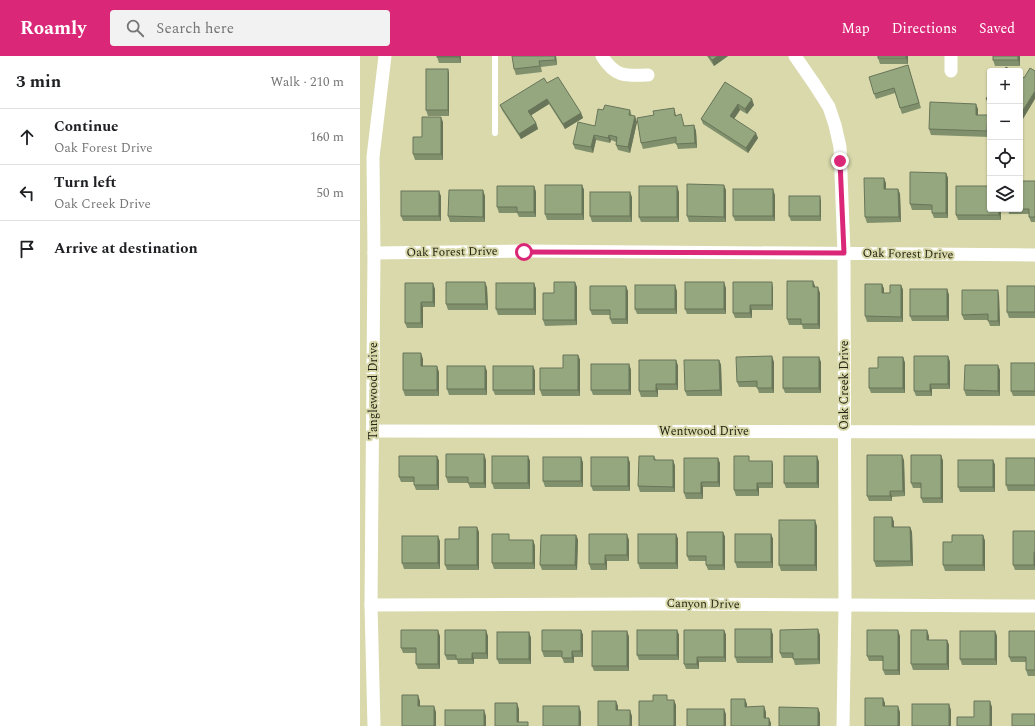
<!DOCTYPE html>
<meta charset="utf-8">
<style>
:root{--surface:#fff;--page:#f2f2f2;--text:#202124;--muted:#757577;--line:#e0e0e0;--accent:#db2777}
body{margin:0;font-family:Spectral,serif;background:var(--page);color:var(--text)}
.controls{position:absolute;right:12px;top:12px;display:grid;overflow:hidden;border-radius:4px;box-shadow:0 1px 3px #0004}
.controls button{width:36px;height:36px;display:grid;place-items:center;padding:0;border:0;border-bottom:1px solid var(--line);background:var(--surface);color:var(--text);font:20px sans-serif}
.stop{position:absolute;width:12px;height:12px;margin:-9px;border:3px solid #db2777;border-radius:50%;background:#fff}
.stop.end{background:#db2777;border-color:#fff;box-shadow:0 1px 4px #0008}
.list{margin:0;padding:0;list-style:none}
h2{display:flex;justify-content:space-between;align-items:center;height:52px;margin:0;padding:0 16px;font-size:17px}
h2 small{font-size:13px;font-weight:400;color:var(--muted)}
.list li{display:grid;grid-template-columns:26px 1fr auto;gap:12px;align-items:center;box-sizing:border-box;height:56px;padding:0 16px;border-top:1px solid var(--line)}
.list b{display:block;font-size:15px;white-space:nowrap}
.list p{margin:0;font-size:13px;white-space:nowrap;color:var(--muted)}
.list em{font-size:13px;font-style:normal;color:var(--muted)}
.icon{flex:none;width:22px;height:22px;fill:none;stroke:currentColor;stroke-width:2;stroke-linecap:round;stroke-linejoin:round}
.map{position:relative;flex:none;width:675px;height:670px;overflow:hidden}
header{display:flex;align-items:center;gap:24px;box-sizing:border-box;height:56px;padding:0 20px;background:var(--accent);color:#fff}
header strong{font-size:19px}
nav{display:flex;gap:22px;margin-inline-start:auto;font-size:14px}
.search{width:280px;height:36px;background:var(--page);display:flex;align-items:center;gap:10px;box-sizing:border-box;padding:0 14px;border-radius:4px;color:var(--muted);font-size:15px}
main{display:flex}
aside{flex:1;background:var(--surface)}
.map>svg:first-child{display:block}
.lines{fill:none;stroke-linecap:round;stroke-linejoin:round}
.service{stroke:#fff;stroke-width:6}
.minor{stroke:#fff;stroke-width:13}
.wall{fill:#80906d}
.shaded-wall{fill:#687559}
.building{fill:#95a77f;stroke:#687559}
.route{stroke:#db2777;stroke-width:5}
.labels{text-anchor:middle;dominant-baseline:central;stroke-width:4;stroke-linejoin:round;paint-order:stroke}
.street-label{font-size:12px;fill:#232312;stroke:#d9d9ac}
</style>
<header>
<strong>Roamly</strong>
<div class="search"><svg class="icon" aria-label="search" viewBox="0 0 24 24"><circle cx="10" cy="10" r="6"/><path d="M15 15l6 6"/></svg>Search here</div>
<nav><a>Map</a><a>Directions</a><a>Saved</a></nav>
</header>
<main>
<aside>
<h2>3 min<small>Walk · 210 m</small></h2>
<ul class="list">
<li><svg class="icon" aria-label="ahead" viewBox="0 0 24 24"><path d="M12 20V5M6 11l6-6 6 6"/></svg><div><b>Continue</b><p>Oak Forest Drive</p></div><em>160 m</em></li>
<li><svg class="icon" aria-label="left" viewBox="0 0 24 24"><path d="M17 20v-9H6M10 6l-5 5 5 5"/></svg><div><b>Turn left</b><p>Oak Creek Drive</p></div><em>50 m</em></li>
<li><svg class="icon" aria-label="arrive" viewBox="0 0 24 24"><path d="M6 21V4h12l-3 4 3 4H6"/></svg><div><b>Arrive at destination</b></div></li>
</ul>
</aside>
<div class="map">
<svg width="675" height="670" viewBox="0 0 675 670">
<rect width="100%" height="100%" fill="#d9d9ac"/>
<g class="lines">
<polyline class="service" points="135,0 135,77"/>
<g class="minor">
<path d="M242,0C255,21 265,20 288,19"/>
<polyline points="435,0 455,29 469,51 475,69 480,91 484,197 485,549 483,670"/>
<polyline points="591,15 591,0"/>
<polyline points="14,197 165,195 675,199"/>
<polyline points="13,375 675,376"/>
<polyline points="11,549 294,548 675,550"/>
<polyline points="14,670 11,549 14,197 13,101 25,0"/>
</g>
</g>
<g class="wall">
<polygon points="101,0 101,7 79,7 77,1"/>
<polygon points="196,0 197,9 181,11 182,16 156,19 154,13"/>
<polygon points="347,0 368,0 354,10"/>
<polygon points="548,0 548,8 520,8 518,2"/>
<polygon points="660,0 660,10 635,10 633,4"/>
<polygon points="548,9 561,52 542,58 535,37 516,43 514,38"/>
<polygon points="88,13 89,18 89,60 68,60 66,54"/>
<polygon points="365,26 394,49 387,58 380,54 374,63 398,82 388,97 343,68 341,63"/>
<polygon points="187,27 221,57 223,62 205,73 189,48 171,59 176,67 178,73 161,83 142,54 140,49"/>
<polygon points="630,36 630,50 628,48 626,43"/>
<polygon points="314,52 316,59 325,70 334,69 336,75 337,92 318,93 316,87 283,93 281,87 294,59"/>
<polygon points="618,53 618,59 630,65 629,81 571,79 569,73"/>
<polygon points="243,54 270,54 272,60 277,66 270,97 258,94 256,89 256,86 251,84 250,87 236,84 233,97 215,93 213,88 235,70"/>
<polygon points="83,66 83,104 55,104 53,98 62,81"/>
<polygon points="586,117 588,122 588,162 574,162 572,157 572,154 552,154 550,148"/>
<polygon points="660,125 675,125 675,166 671,166 669,161 669,158 649,158 648,153 660,153"/>
<polygon points="526,127 526,133 538,133 540,138 541,166 507,167 505,161"/>
<polygon points="222,129 224,134 224,164 187,164 185,158"/>
<polygon points="174,130 176,136 176,161 159,161 157,157 139,157 137,151"/>
<polygon points="366,134 366,166 329,166 327,160"/>
<polygon points="319,136 319,166 281,166 279,161"/>
<polygon points="415,139 415,165 375,165 373,160"/>
<polygon points="81,140 81,165 43,165 41,160"/>
<polygon points="125,140 125,166 90,166 88,160"/>
<polygon points="272,141 272,166 232,166 230,160"/>
<polygon points="461,145 461,165 431,165 429,160"/>
<polygon points="641,153 641,164 598,164 596,159"/>
<polygon points="45,227 75,233 75,251 63,251 63,272 47,272 45,267"/>
<polygon points="174,227 176,233 176,259 138,259 136,253"/>
<polygon points="522,228 524,233 524,237 530,237 541,229 543,234 543,266 507,266 505,260"/>
<polygon points="455,230 455,231 460,237 460,273 443,273 442,269 429,269 427,263"/>
<polygon points="675,230 675,262 649,262 647,256"/>
<polygon points="127,231 128,254 88,254 86,248"/>
<polygon points="217,231 217,269 185,270 183,264"/>
<polygon points="366,232 366,258 327,258 325,253"/>
<polygon points="413,232 413,254 392,254 392,262 375,262 373,257"/>
<polygon points="587,233 589,239 589,265 552,265 550,260"/>
<polygon points="268,235 268,268 252,268 250,263 250,259 232,259 230,254"/>
<polygon points="317,235 317,258 277,258 275,253"/>
<polygon points="639,239 640,270 630,270 628,264 604,264 602,259"/>
<polygon points="218,299 220,304 220,340 182,340 180,334 203,312"/>
<polygon points="588,300 590,306 590,333 572,333 572,340 556,340 554,335"/>
<polygon points="543,301 545,307 545,337 511,337 509,332 518,312"/>
<polygon points="63,303 63,310 79,316 79,340 45,340 43,334"/>
<polygon points="316,304 318,310 318,334 298,334 298,341 281,341 279,335"/>
<polygon points="359,304 361,309 362,340 327,340 325,335"/>
<polygon points="414,306 414,337 399,337 397,331 379,331 377,326"/>
<polygon points="461,306 461,337 425,337 423,332"/>
<polygon points="675,307 675,340 653,340 651,335"/>
<polygon points="269,308 271,314 271,339 233,339 231,334"/>
<polygon points="173,310 175,315 175,339 135,339 133,334"/>
<polygon points="640,314 640,340 606,340 604,334"/>
<polygon points="127,315 127,339 89,339 87,333"/>
<polygon points="581,399 583,405 583,447 563,447 561,442 561,432 553,432 551,427"/>
<polygon points="77,400 79,405 79,434 56,434 54,429 54,426 41,426 39,421"/>
<polygon points="168,400 170,405 170,433 134,433 132,427"/>
<polygon points="294,400 296,404 313,404 315,410 315,436 280,436 278,430"/>
<polygon points="457,400 459,406 459,432 426,432 424,427"/>
<polygon points="221,401 223,407 223,431 185,431 183,425"/>
<polygon points="268,401 270,407 270,435 233,435 231,430"/>
<polygon points="675,402 675,435 648,435 646,429"/>
<polygon points="126,404 126,432 110,432 108,427 88,427 86,421"/>
<polygon points="544,404 545,440 532,441 532,445 509,445 507,440"/>
<polygon points="633,404 635,409 635,436 600,436 598,431"/>
<polygon points="391,405 412,405 413,410 413,432 399,432 399,440 376,440 374,434"/>
<polygon points="360,407 360,431 343,431 343,443 326,443 324,437"/>
<polygon points="532,461 534,466 534,471 550,471 552,476 553,510 516,511 514,505"/>
<polygon points="457,470 457,515 421,515 419,509"/>
<polygon points="675,475 675,514 655,514 653,509"/>
<polygon points="119,476 119,514 87,514 85,509"/>
<polygon points="363,476 365,481 365,514 348,514 346,509 346,505 329,505 327,500"/>
<polygon points="316,478 318,483 318,513 280,513 278,507"/>
<polygon points="411,478 413,483 413,512 377,512 375,506"/>
<polygon points="216,479 218,484 217,514 182,514 180,509"/>
<polygon points="623,479 625,485 625,515 585,515 583,509 592,486"/>
<polygon points="151,484 173,484 175,490 175,513 134,513 132,507"/>
<polygon points="269,484 269,505 247,505 247,514 231,514 229,508"/>
<polygon points="80,485 80,513 44,513 42,507"/>
<polygon points="411,573 413,579 413,607 377,607 375,601"/>
<polygon points="221,574 223,579 223,601 214,601 214,607 204,607 202,601 184,601 182,595"/>
<polygon points="317,574 319,579 319,604 279,604 277,599"/>
<polygon points="364,574 366,579 366,606 339,606 339,613 326,613 324,608"/>
<polygon points="267,575 269,581 269,615 234,615 232,610"/>
<polygon points="635,575 637,580 637,609 602,609 600,603"/>
<polygon points="675,575 675,620 668,620 666,614 666,606 651,606 649,601"/>
<polygon points="169,576 171,582 171,608 139,608 137,603"/>
<polygon points="460,579 460,608 435,609 433,602 422,602 420,597"/>
<polygon points="80,580 80,613 58,613 56,608 56,597 43,597 41,592"/>
<polygon points="128,580 128,603 114,603 114,608 98,608 97,604 87,604 85,599"/>
<polygon points="540,580 540,619 525,619 523,614 523,605 509,605 507,600"/>
<polygon points="569,580 569,584 587,584 589,589 589,614 553,614 551,608"/>
</g>
<g class="shaded-wall">
<polygon points="99,0 101,0 101,7 99,1"/>
<polygon points="195,0 196,0 197,9 195,4"/>
<polygon points="358,0 368,0 354,10 352,4"/>
<polygon points="546,0 548,0 548,8 546,2"/>
<polygon points="658,0 660,0 660,10 658,4"/>
<polygon points="88,13 89,18 89,60 88,54"/>
<polygon points="675,35 675,43 660,68 660,59"/>
<polygon points="187,43 189,48 170,60 168,55"/>
<polygon points="392,43 394,49 387,58 385,53"/>
<polygon points="378,48 380,54 372,66 370,60"/>
<polygon points="616,48 618,53 618,64 616,59"/>
<polygon points="221,57 223,62 205,73 203,68"/>
<polygon points="628,59 630,65 629,81 627,75"/>
<polygon points="275,60 277,66 270,97 268,91"/>
<polygon points="81,61 83,66 83,104 81,98"/>
<polygon points="176,67 178,73 161,83 159,78"/>
<polygon points="334,69 336,75 337,92 335,87"/>
<polygon points="396,77 398,82 388,97 386,92"/>
<polygon points="234,79 236,84 233,97 231,91"/>
<polygon points="249,79 251,84 250,87 248,82"/>
<polygon points="586,117 588,122 588,162 586,157"/>
<polygon points="524,122 526,127 526,139 524,133"/>
<polygon points="222,129 224,134 224,164 222,158"/>
<polygon points="364,129 366,134 366,166 364,161"/>
<polygon points="174,130 176,136 176,161 174,156"/>
<polygon points="317,130 319,136 319,166 317,161"/>
<polygon points="413,133 415,139 415,165 413,160"/>
<polygon points="538,133 540,138 541,166 539,161"/>
<polygon points="123,134 125,140 125,166 123,161"/>
<polygon points="79,135 81,140 81,165 79,160"/>
<polygon points="270,136 272,141 272,166 270,160"/>
<polygon points="460,140 461,145 461,165 460,160"/>
<polygon points="639,153 641,153 641,164 639,159"/>
<polygon points="453,225 455,230 455,237 453,231"/>
<polygon points="125,226 127,231 128,254 126,248"/>
<polygon points="215,226 217,231 217,269 215,264"/>
<polygon points="364,226 366,232 366,258 364,253"/>
<polygon points="412,226 413,232 413,254 412,249"/>
<polygon points="73,227 75,233 75,251 73,246"/>
<polygon points="174,227 176,233 176,259 174,253"/>
<polygon points="522,228 524,233 524,243 522,237"/>
<polygon points="315,229 317,235 317,258 315,253"/>
<polygon points="541,229 543,234 543,266 541,261"/>
<polygon points="266,230 268,235 268,268 266,263"/>
<polygon points="458,231 460,237 460,273 458,268"/>
<polygon points="587,233 589,239 589,265 587,260"/>
<polygon points="638,234 639,239 640,270 638,265"/>
<polygon points="61,246 63,251 63,272 61,267"/>
<polygon points="390,249 392,254 392,262 390,257"/>
<polygon points="61,297 63,303 63,316 61,310"/>
<polygon points="218,299 220,304 220,340 218,334"/>
<polygon points="412,300 414,306 414,337 412,332"/>
<polygon points="588,300 590,306 590,333 588,328"/>
<polygon points="459,301 461,306 461,337 459,332"/>
<polygon points="543,301 545,307 545,337 543,332"/>
<polygon points="316,304 318,310 318,334 316,328"/>
<polygon points="359,304 361,309 362,340 360,334"/>
<polygon points="269,308 271,314 271,339 269,334"/>
<polygon points="638,309 640,314 640,340 638,335"/>
<polygon points="77,310 79,316 79,340 77,334"/>
<polygon points="125,310 127,315 127,339 125,333"/>
<polygon points="173,310 175,315 175,339 173,334"/>
<polygon points="296,328 298,334 298,341 296,335"/>
<polygon points="570,328 572,333 572,340 570,335"/>
<polygon points="124,398 126,404 126,432 124,427"/>
<polygon points="542,399 544,404 545,440 543,435"/>
<polygon points="581,399 583,405 583,447 581,442"/>
<polygon points="77,400 79,405 79,434 77,429"/>
<polygon points="168,400 170,405 170,433 168,427"/>
<polygon points="457,400 459,406 459,432 457,427"/>
<polygon points="221,401 223,407 223,431 221,425"/>
<polygon points="268,401 270,407 270,435 268,430"/>
<polygon points="358,402 360,407 360,431 358,426"/>
<polygon points="313,404 315,410 315,436 313,431"/>
<polygon points="633,404 635,409 635,436 633,431"/>
<polygon points="412,405 413,410 413,432 412,427"/>
<polygon points="341,426 343,431 343,443 341,437"/>
<polygon points="397,427 399,432 399,440 397,434"/>
<polygon points="530,435 532,441 532,445 530,440"/>
<polygon points="532,461 534,466 534,477 532,471"/>
<polygon points="455,464 457,470 457,515 455,509"/>
<polygon points="117,471 119,476 119,514 117,509"/>
<polygon points="550,471 552,476 553,510 551,505"/>
<polygon points="363,476 365,481 365,514 363,509"/>
<polygon points="267,478 269,484 269,505 267,499"/>
<polygon points="316,478 318,483 318,513 316,507"/>
<polygon points="411,478 413,483 413,512 411,506"/>
<polygon points="216,479 218,484 217,514 215,509"/>
<polygon points="623,479 625,485 625,515 623,509"/>
<polygon points="78,480 80,485 80,513 78,507"/>
<polygon points="173,484 175,490 175,513 173,507"/>
<polygon points="674,496 675,500 675,513 674,509"/>
<polygon points="245,499 247,505 247,514 245,508"/>
<polygon points="411,573 413,579 413,607 411,601"/>
<polygon points="458,573 460,579 460,608 458,603"/>
<polygon points="78,574 80,580 80,613 78,608"/>
<polygon points="126,574 128,580 128,603 126,597"/>
<polygon points="221,574 223,579 223,601 221,595"/>
<polygon points="317,574 319,579 319,604 317,599"/>
<polygon points="364,574 366,579 366,606 364,601"/>
<polygon points="538,574 540,580 540,619 538,614"/>
<polygon points="567,574 569,580 569,589 567,584"/>
<polygon points="267,575 269,581 269,615 267,610"/>
<polygon points="635,575 637,580 637,609 635,603"/>
<polygon points="169,576 171,582 171,608 169,603"/>
<polygon points="587,584 589,589 589,614 587,608"/>
<polygon points="212,595 214,601 214,607 212,602"/>
<polygon points="112,597 114,603 114,608 112,603"/>
<polygon points="337,601 339,606 339,613 337,608"/>
<polygon points="58,639 60,645 60,656 58,650"/>
<polygon points="523,642 525,647 525,656 523,650"/>
<polygon points="385,643 387,648 387,656 385,651"/>
<polygon points="314,644 316,649 316,670 314,670"/>
<polygon points="256,645 258,650 258,660 256,654"/>
<polygon points="630,645 632,651 632,670 630,670"/>
<polygon points="157,647 159,653 159,670 157,666"/>
<polygon points="589,648 591,654 591,670 589,670"/>
<polygon points="74,650 76,656 76,670 74,670"/>
<polygon points="219,650 221,656 221,670 219,670"/>
<polygon points="404,650 406,656 406,667 404,662"/>
<polygon points="538,650 540,656 540,670 538,670"/>
<polygon points="458,652 460,657 460,670 458,670"/>
<polygon points="364,653 366,658 366,670 364,670"/>
<polygon points="124,654 126,660 126,670 124,670"/>
<polygon points="270,654 272,660 272,670 270,670"/>
<polygon points="409,662 411,667 411,670 409,670"/>
</g>
<g class="building">
<rect x="77" y="0" width="22" height="1"/>
<polygon points="152,0 195,0 195,4 179,5 180,10 154,13"/>
<polygon points="349,0 358,0 352,4"/>
<rect x="518" y="0" width="28" height="2"/>
<rect x="633" y="0" width="25" height="4"/>
<polygon points="548,9 559,47 540,52 534,32 514,38 509,21"/>
<polygon points="646,11 653,15 643,15"/>
<polygon points="670,12 675,15 675,35 660,59 660,19 664,22"/>
<rect x="66" y="13" width="22" height="41"/>
<polygon points="198,21 221,57 203,68 187,43 168,55 176,67 159,78 140,49 184,22 187,27"/>
<polygon points="365,26 392,43 385,53 378,48 370,60 396,77 386,92 341,63"/>
<polygon points="630,36 630,45 626,43"/>
<polygon points="570,46 616,48 616,59 628,59 627,75 569,73"/>
<polygon points="245,49 270,54 269,59 275,60 268,91 256,89 257,81 249,79 248,82 234,79 231,91 213,88 218,66 235,70 238,53 243,54"/>
<polygon points="314,52 315,60 321,58 324,70 334,69 335,87 316,88 316,81 281,87 277,62 294,59 293,55"/>
<polygon points="62,61 81,61 81,98 53,98 53,81 62,81"/>
<polygon points="550,116 586,117 586,157 572,157 572,149 550,148"/>
<polygon points="504,122 524,122 524,133 538,133 539,161 505,161"/>
<polygon points="660,125 675,125 675,161 669,161 669,153 660,153"/>
<polygon points="327,128 364,129 364,161 327,160"/>
<rect x="185" y="129" width="37" height="29"/>
<polygon points="137,130 174,130 174,156 157,156 157,151 137,151"/>
<rect x="279" y="130" width="38" height="31"/>
<polygon points="596,130 630,130 630,153 639,153 639,159 596,159"/>
<rect x="373" y="133" width="40" height="27"/>
<polygon points="89,134 123,134 123,161 88,160"/>
<rect x="41" y="135" width="38" height="25"/>
<rect x="230" y="136" width="40" height="24"/>
<rect x="429" y="140" width="31" height="20"/>
<polygon points="427,225 453,225 453,231 458,231 458,268 441,268 441,263 427,263"/>
<polygon points="86,226 125,226 126,248 86,248"/>
<polygon points="194,226 215,226 215,264 183,264 183,237 194,237"/>
<rect x="325" y="226" width="39" height="27"/>
<polygon points="373,226 412,226 412,249 390,249 390,257 373,257"/>
<polygon points="45,227 73,227 73,246 61,246 61,267 45,267"/>
<rect x="136" y="227" width="38" height="26"/>
<polygon points="505,228 522,228 522,237 530,237 530,229 541,229 541,261 505,260"/>
<rect x="275" y="229" width="40" height="24"/>
<polygon points="230,230 266,230 266,263 250,263 250,254 230,254"/>
<rect x="647" y="230" width="28" height="26"/>
<rect x="550" y="233" width="37" height="27"/>
<polygon points="602,234 638,234 638,265 628,265 628,258 602,259"/>
<polygon points="43,297 61,297 61,310 77,310 77,334 43,334"/>
<polygon points="203,299 218,299 218,334 180,334 180,312 203,312"/>
<polygon points="412,300 412,332 397,332 397,325 377,326 376,301"/>
<polygon points="554,300 588,300 588,328 570,328 570,335 554,335"/>
<rect x="423" y="301" width="36" height="31"/>
<polygon points="518,301 543,301 543,332 509,332 509,312 518,312"/>
<polygon points="279,304 316,304 316,328 296,328 296,335 279,335"/>
<polygon points="324,304 359,304 360,334 325,335"/>
<rect x="651" y="307" width="24" height="28"/>
<rect x="231" y="308" width="38" height="26"/>
<polygon points="605,309 638,309 638,335 604,334"/>
<rect x="87" y="310" width="38" height="23"/>
<rect x="133" y="310" width="40" height="24"/>
<polygon points="86,398 124,398 124,427 108,427 108,421 86,421"/>
<polygon points="507,399 542,399 543,435 530,435 530,440 507,440"/>
<polygon points="551,399 581,399 581,442 561,442 561,427 551,427"/>
<polygon points="39,400 77,400 77,429 54,429 54,421 39,421"/>
<rect x="132" y="400" width="36" height="27"/>
<polygon points="279,400 294,400 294,404 313,404 313,431 278,430"/>
<polygon points="374,400 389,400 389,405 412,405 412,427 397,427 397,434 374,434"/>
<rect x="424" y="400" width="33" height="27"/>
<rect x="183" y="401" width="38" height="24"/>
<rect x="231" y="401" width="37" height="29"/>
<polygon points="324,402 358,402 358,426 341,426 341,437 324,437"/>
<rect x="646" y="402" width="29" height="27"/>
<rect x="598" y="404" width="35" height="27"/>
<polygon points="514,461 532,461 532,471 550,471 551,505 514,505"/>
<rect x="419" y="464" width="36" height="45"/>
<polygon points="99,471 117,471 117,509 85,509 85,483 99,483"/>
<polygon points="653,475 675,475 675,496 674,496 674,509 653,509"/>
<polygon points="327,476 363,476 363,509 346,509 346,500 327,500"/>
<polygon points="132,478 149,478 149,484 173,484 173,507 132,507"/>
<polygon points="229,478 267,478 267,499 245,499 245,508 229,508"/>
<rect x="278" y="478" width="38" height="29"/>
<rect x="375" y="478" width="36" height="28"/>
<polygon points="181,479 216,479 215,509 180,509"/>
<polygon points="592,479 623,479 623,509 583,509 583,486 592,486"/>
<rect x="42" y="480" width="36" height="27"/>
<rect x="375" y="573" width="36" height="28"/>
<polygon points="458,573 458,603 433,603 433,597 420,597 420,574"/>
<polygon points="41,574 78,574 78,608 56,608 56,592 41,592"/>
<polygon points="85,574 126,574 126,597 112,597 112,603 96,603 96,599 85,599"/>
<polygon points="182,574 221,574 221,595 212,595 212,602 202,602 202,595 182,595"/>
<rect x="277" y="574" width="40" height="25"/>
<polygon points="324,574 364,574 364,601 337,601 337,608 324,608"/>
<polygon points="507,574 538,574 538,614 523,614 523,600 507,600"/>
<polygon points="551,574 567,574 567,584 587,584 587,608 551,608"/>
<rect x="232" y="575" width="35" height="35"/>
<rect x="600" y="575" width="35" height="28"/>
<polygon points="649,575 675,575 675,614 666,614 666,601 649,601"/>
<rect x="137" y="576" width="32" height="27"/>
<polygon points="42,639 58,639 58,650 74,650 74,670 42,670"/>
<polygon points="293,639 307,639 307,644 314,644 314,670 279,670 279,645 293,645"/>
<polygon points="505,642 523,642 523,650 538,650 538,670 505,670"/>
<polygon points="371,643 385,643 385,651 404,650 404,662 409,662 409,670 371,670"/>
<polygon points="238,645 256,645 256,654 270,654 270,670 238,670"/>
<polygon points="614,645 630,645 630,670 597,670 597,661 614,661"/>
<polygon points="135,647 157,647 157,666 168,666 168,670 135,670"/>
<rect x="552" y="648" width="37" height="22"/>
<rect x="183" y="650" width="36" height="20"/>
<polygon points="419,651 458,652 458,670 419,670"/>
<rect x="327" y="653" width="37" height="17"/>
<rect x="85" y="654" width="39" height="16"/>
<rect x="652" y="658" width="23" height="12"/>
</g>
<g class="lines">
<polyline class="route" points="164,196 484,197 480,105"/>
</g>
<g class="labels">
<g class="street-label">
<text transform="translate(92 196) rotate(-1)">Oak Forest Drive</text>
<text transform="translate(548 198) rotate(1)">Oak Forest Drive</text>
<text transform="translate(484 329) rotate(-90)">Oak Creek Drive</text>
<text transform="translate(13 335) rotate(-90)">Tanglewood Drive</text>
<text x="344" y="375">Wentwood Drive</text>
<text transform="translate(343 548) rotate(1)">Canyon Drive</text>
</g>
</g>
</svg>
<div class="controls">
<button>+</button>
<button>−</button>
<button><svg class="icon" aria-label="locate" viewBox="0 0 24 24"><circle cx="12" cy="12" r="6"/><path d="M12 2v4M12 18v4M2 12h4M18 12h4"/></svg></button>
<button><svg class="icon" aria-label="layers" viewBox="0 0 24 24"><path d="M12 4l9 5-9 5-9-5zM3 14l9 5 9-5"/></svg></button>
</div>
<div class="stop" style="left:164px;top:196px"></div>
<div class="stop end" style="left:480px;top:105px"></div>
</div>
</main>
